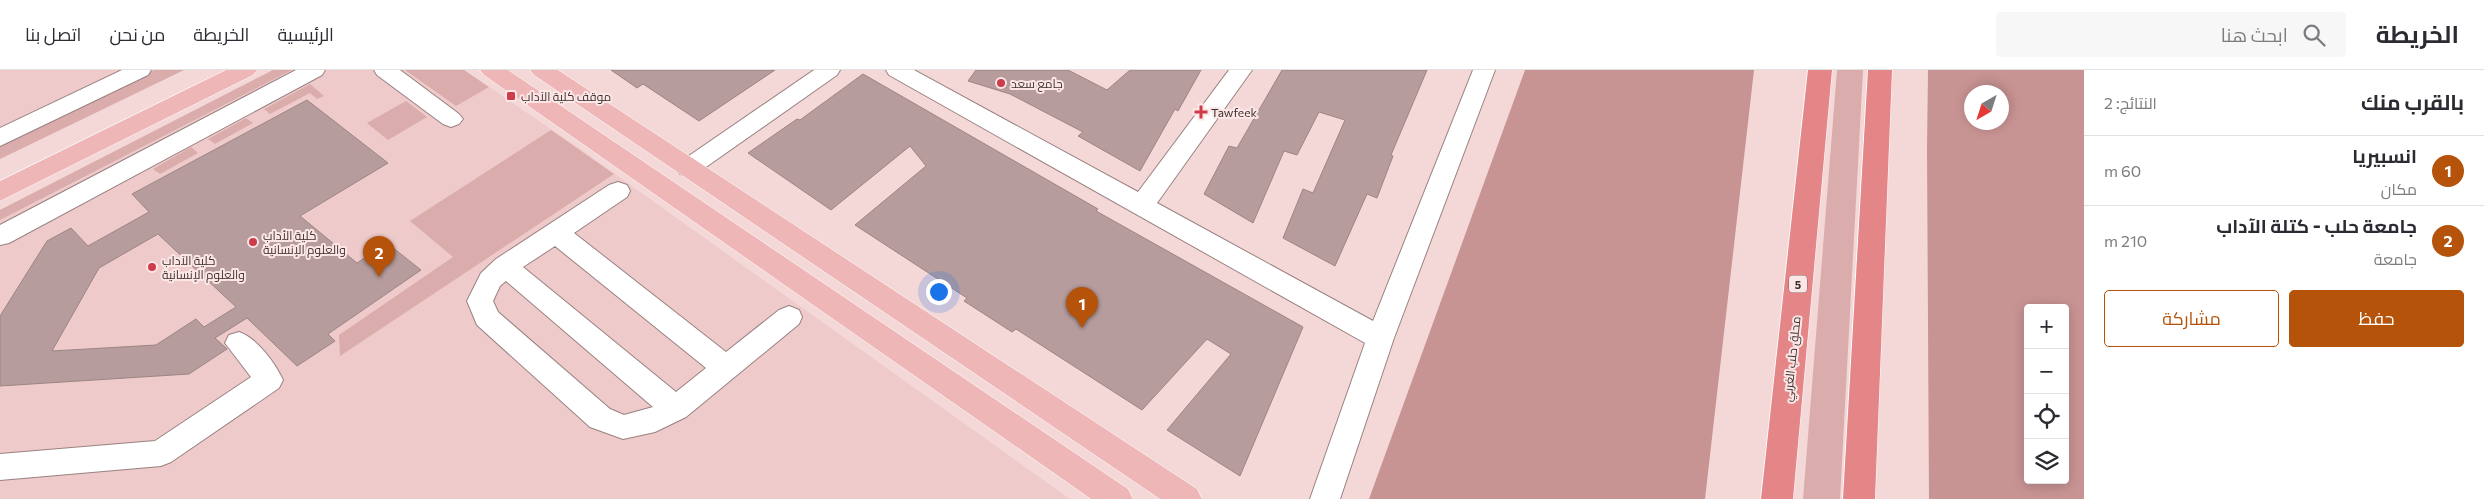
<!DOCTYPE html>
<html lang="ar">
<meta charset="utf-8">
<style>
:root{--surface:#fff;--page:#f7f7f7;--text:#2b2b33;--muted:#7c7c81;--line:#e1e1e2;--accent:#b45309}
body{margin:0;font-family:Commissioner,Cairo,sans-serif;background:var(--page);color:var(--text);direction:rtl}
.controls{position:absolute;right:15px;bottom:15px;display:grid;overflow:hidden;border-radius:5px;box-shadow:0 2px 12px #0003}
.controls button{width:45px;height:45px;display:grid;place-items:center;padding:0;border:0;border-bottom:1px solid var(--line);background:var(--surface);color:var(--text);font:25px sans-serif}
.compass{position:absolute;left:1964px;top:15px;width:45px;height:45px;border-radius:50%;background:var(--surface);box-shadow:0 2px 12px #0003;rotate:219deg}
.you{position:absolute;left:938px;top:221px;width:18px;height:18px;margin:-12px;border:4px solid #fff;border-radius:50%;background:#1a73e8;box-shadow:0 0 0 8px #1a73e833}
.badge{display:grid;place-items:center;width:32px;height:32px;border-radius:50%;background:var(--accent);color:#fff;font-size:16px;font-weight:700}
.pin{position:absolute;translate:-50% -41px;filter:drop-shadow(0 1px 2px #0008)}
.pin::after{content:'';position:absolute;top:26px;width:18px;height:15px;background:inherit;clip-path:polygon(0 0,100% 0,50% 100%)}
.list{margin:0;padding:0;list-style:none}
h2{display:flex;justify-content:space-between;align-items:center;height:65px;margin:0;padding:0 20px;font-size:21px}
h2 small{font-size:16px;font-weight:400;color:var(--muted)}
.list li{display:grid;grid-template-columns:32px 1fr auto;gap:15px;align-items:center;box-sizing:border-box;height:70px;padding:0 20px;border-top:1px solid var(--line)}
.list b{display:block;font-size:19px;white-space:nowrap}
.list p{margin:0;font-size:16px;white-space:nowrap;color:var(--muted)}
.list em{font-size:16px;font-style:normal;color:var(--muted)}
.actions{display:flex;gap:10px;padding:15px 20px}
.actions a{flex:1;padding:11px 0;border:1px solid var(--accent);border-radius:5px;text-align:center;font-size:18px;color:var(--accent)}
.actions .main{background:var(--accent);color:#fff}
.icon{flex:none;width:28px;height:28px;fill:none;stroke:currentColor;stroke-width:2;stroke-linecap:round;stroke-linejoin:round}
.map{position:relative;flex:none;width:2084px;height:429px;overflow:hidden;direction:ltr}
header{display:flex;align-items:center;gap:30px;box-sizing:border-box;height:70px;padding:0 25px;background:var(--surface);border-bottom:1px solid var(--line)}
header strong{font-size:24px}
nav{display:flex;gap:28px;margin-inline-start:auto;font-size:18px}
.search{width:350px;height:45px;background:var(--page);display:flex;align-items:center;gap:12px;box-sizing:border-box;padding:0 18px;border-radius:5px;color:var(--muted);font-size:19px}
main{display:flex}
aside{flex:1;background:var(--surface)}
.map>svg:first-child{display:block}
.built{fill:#eecaca}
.green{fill:#dbacac}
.forest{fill:#c89393;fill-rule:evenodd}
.building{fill:#b69c9c;stroke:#9d8584;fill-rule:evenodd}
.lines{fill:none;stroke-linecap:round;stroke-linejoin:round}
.minor-casing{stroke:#9a8181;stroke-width:2}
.major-casing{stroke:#fff;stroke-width:1}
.highway-casing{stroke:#fff;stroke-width:1}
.minor{fill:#fff;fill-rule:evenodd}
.major{fill:#efb6b8;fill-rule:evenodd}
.highway{fill:#e48688;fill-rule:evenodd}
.poi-dot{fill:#cc3c4b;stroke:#fde7e6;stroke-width:2}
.labels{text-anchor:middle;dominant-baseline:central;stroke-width:4;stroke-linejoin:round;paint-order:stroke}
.shield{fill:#fde7e6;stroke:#766867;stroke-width:1}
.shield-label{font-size:11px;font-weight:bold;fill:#3c3131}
.poi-label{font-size:12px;fill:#3c3131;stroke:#fde7e6;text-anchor:start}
.street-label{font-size:12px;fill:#3c3131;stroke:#fde7e6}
</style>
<header>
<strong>الخريطة</strong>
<div class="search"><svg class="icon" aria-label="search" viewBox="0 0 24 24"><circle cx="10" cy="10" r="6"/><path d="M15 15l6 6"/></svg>ابحث هنا</div>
<nav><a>الرئيسية</a><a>الخريطة</a><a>من نحن</a><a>اتصل بنا</a></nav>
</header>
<main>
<aside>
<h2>بالقرب منك<small>النتائج: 2</small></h2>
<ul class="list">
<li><span class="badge">1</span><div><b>انسبيريا</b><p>مكان</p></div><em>60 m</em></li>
<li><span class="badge">2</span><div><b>جامعة حلب - كتلة الآداب</b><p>جامعة</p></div><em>210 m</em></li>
</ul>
<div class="actions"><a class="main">حفظ</a><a>مشاركة</a></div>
</aside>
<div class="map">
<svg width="2084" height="429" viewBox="0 0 2084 429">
<rect width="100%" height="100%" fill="#f4d8d8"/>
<g class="built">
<polygon points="0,0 184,0 0,89"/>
<polygon points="273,0 464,0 580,79 1070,429 0,429 0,140"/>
</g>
<g class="green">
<polygon points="154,0 184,0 0,89 0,76"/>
<polygon points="273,0 292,0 0,150 0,140"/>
<polygon points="405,0 464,0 489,17 456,36"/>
<polygon points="1837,0 1863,0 1840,429 1803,429"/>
<polygon points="310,14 324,26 317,29 310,23 270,44 264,39"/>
<polygon points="406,31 427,47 388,70 367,53"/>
<polygon points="246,48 253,53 215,74 208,69"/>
<polygon points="551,60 614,104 340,286 339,265 453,187 410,151"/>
<polygon points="191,77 198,83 160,104 153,99"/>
</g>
<g class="forest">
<polygon points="1525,0 1754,0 1705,429 1369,429"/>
<path d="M1928,0H2084V429H1929L1927,79ZM1972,22H2002V52H1972ZM2028,238H2065V410H2028Z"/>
</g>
<g class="building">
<polygon points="611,0 775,0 699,51 643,14 637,18"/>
<polygon points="976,0 1068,0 1107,20 1130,0 1201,0 1178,41 1175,39 1140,101 1078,66 1083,62 1010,24 968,11"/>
<polygon points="1282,0 1427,0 1391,85 1393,86 1377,128 1367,124 1335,196 1283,168 1303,119 1313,123 1345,50 1319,42 1297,85 1284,81 1253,153 1204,124 1229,76 1237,78"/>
<polygon points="863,4 1098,139 1096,141 1303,257 1240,406 1167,360 1231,284 1207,269 1142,340 1016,259 1012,262 964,231 967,228 855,155 926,96 910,76 831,140 748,83 797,49 800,50"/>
<path d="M307,30L388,93L300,146L357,193L387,173L421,200L328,264L335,271L297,296L247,248L215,268L227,279L189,304L0,316V246L47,171L71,158L88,176L149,142L132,124ZM158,164L236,237L204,257L196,249L156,275L52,281L99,198Z"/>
</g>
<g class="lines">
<defs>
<g id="minor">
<polygon points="122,0 151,0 148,5 0,76 0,58"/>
<polygon points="296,0 325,0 322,5 9,173 0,175 0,155"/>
<polygon points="374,0 400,0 459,44 463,49 459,54 451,57 443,54 377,5"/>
<polygon points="814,0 840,0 837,5 696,104 688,106 680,104 676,98 680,92"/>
<polygon points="886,0 914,0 1138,122 1229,0 1252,0 1157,133 1373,251 1473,0 1495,0 1394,268 1340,429 1310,429 1365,273 889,5"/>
<path d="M618,112L627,115L630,121L627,127L574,163L726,282L779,240L789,236L799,240L802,247L799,254L686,347L655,362L623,369L590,357L477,255L467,231L481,203L496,189L609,115ZM555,176L706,298L676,322L523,197ZM506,211L653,337L624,345L610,339L498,242L493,231L500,216Z"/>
<path d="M239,262C257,268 275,293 283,310L279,318L171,392L161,396L0,410V384L155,371L251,307L225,273L229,265Z"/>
</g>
<g id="major">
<polygon points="226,0 257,0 253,5 0,131 0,111"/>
<polygon points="480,0 508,0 1128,419 1133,429 1091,429 484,5"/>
<polygon points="530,0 558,0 1197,419 1202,429 1160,429 534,5"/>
</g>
<g id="highway">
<polygon points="1808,0 1832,0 1793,429 1761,429"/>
<polygon points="1868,0 1892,0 1875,429 1843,429"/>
</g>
</defs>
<use href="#minor" class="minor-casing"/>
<use href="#major" class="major-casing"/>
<use href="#highway" class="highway-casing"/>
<use href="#minor" class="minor"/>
<use href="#major" class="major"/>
<use href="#highway" class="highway"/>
</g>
<g class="poi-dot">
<circle cx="1001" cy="13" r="5"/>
<rect x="506" y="21" width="10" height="10" rx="2.5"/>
<path d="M1198.5 34.5h5v5h5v5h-5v5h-5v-5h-5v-5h5z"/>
<circle cx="253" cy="172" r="5"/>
<circle cx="152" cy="197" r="5"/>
</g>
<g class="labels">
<rect class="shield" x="1789" y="205.5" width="18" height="17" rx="4"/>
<g class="shield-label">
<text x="1798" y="214">5</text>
</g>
<g class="poi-label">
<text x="1011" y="13">جامع سعد</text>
<text x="521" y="26">موقف كلية الآداب</text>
<text x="1211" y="42">Tawfeek</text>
<text x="263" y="165">كلية الأداب<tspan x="263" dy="14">والعلوم الإنسانية</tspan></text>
<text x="162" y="190">كلية الآداب<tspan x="162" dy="14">والعلوم الإنسانية</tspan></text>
</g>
<g class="street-label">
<text transform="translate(1791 289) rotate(-84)">محلق حلب الغربي</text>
</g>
</g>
</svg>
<div class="controls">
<button>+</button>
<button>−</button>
<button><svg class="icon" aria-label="locate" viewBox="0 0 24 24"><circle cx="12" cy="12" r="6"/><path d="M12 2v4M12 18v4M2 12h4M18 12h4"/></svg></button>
<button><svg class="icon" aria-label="layers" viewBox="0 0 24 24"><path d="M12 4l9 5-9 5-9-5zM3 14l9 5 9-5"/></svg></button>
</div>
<svg class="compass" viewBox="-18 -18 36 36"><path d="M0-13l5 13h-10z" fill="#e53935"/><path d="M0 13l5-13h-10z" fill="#7c7c81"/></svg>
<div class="you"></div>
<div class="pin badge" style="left:1082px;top:258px">1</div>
<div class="pin badge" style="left:379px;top:207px">2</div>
</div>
</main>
